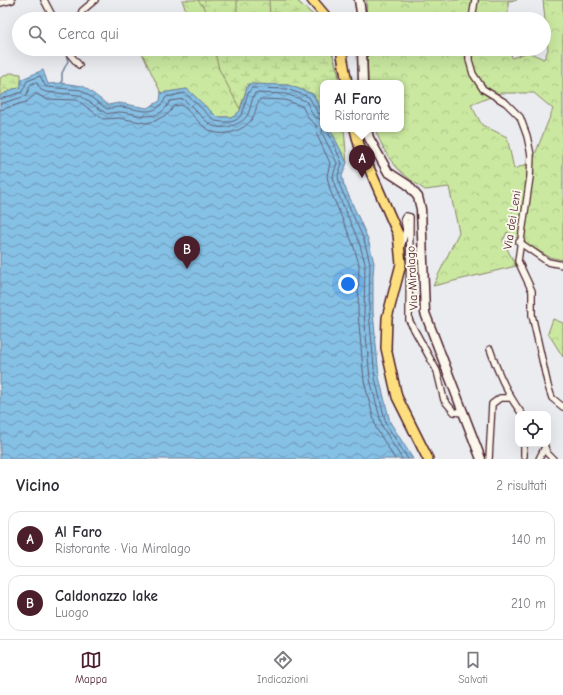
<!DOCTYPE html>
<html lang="it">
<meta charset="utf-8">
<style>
:root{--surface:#fff;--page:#f2f2f3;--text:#2b2b33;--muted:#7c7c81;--line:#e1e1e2;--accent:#4a1f2b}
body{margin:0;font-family:"Comic Neue",sans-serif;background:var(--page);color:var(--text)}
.controls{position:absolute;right:12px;bottom:12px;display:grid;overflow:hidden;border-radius:8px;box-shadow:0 4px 16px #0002}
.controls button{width:36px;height:36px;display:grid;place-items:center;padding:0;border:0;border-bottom:1px solid var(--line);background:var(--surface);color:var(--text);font:20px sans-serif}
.you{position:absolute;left:348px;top:284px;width:14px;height:14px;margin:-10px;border:3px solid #fff;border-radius:50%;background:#1a73e8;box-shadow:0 0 0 6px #1a73e833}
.badge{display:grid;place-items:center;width:26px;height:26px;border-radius:50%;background:var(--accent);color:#fff;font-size:13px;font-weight:700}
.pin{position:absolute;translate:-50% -33px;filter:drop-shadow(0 1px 2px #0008)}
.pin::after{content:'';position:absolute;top:21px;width:14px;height:12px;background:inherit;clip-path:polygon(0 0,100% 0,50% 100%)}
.popup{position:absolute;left:320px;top:80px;width:84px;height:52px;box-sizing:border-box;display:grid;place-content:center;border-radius:8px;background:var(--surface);filter:drop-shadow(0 1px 3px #0005);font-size:13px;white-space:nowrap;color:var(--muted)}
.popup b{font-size:15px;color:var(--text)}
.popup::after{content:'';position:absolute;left:50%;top:100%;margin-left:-8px;border:8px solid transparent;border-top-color:var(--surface)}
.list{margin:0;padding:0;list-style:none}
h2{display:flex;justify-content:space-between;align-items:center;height:52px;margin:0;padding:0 16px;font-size:17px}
h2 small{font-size:13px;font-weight:400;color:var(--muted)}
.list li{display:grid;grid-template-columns:26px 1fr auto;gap:12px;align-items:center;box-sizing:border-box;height:56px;margin:0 8px 8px;padding:0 8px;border:1px solid var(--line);border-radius:12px}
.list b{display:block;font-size:15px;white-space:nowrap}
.list p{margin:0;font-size:13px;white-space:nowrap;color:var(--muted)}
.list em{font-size:13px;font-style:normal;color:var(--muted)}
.icon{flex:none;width:22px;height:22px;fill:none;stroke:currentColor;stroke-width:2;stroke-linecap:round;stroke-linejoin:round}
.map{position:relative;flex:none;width:563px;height:459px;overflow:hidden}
.search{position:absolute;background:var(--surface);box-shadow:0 4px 16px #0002;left:12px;right:12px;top:12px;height:44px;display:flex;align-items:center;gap:10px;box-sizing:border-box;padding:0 14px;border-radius:22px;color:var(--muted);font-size:15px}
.sheet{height:180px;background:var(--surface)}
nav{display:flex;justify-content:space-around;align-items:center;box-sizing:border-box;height:56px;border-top:1px solid var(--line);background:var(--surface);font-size:11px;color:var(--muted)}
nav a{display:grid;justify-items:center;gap:2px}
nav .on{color:var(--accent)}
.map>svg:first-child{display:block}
.forest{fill:url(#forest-crowns);stroke:#8a8466;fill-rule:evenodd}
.wetland{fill:url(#wetland-marsh);stroke:#8a8466}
.water{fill:url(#water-waves);stroke:#6d809b}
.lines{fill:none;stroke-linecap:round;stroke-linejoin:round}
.shore{stroke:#625f75;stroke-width:1}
.stream{stroke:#6d809b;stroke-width:1.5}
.street-casing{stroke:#4a1f2b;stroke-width:8}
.secondary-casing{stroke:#4a1f2b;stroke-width:11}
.primary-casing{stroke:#4a1f2b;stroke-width:12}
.street{stroke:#fbf7ec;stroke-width:5.5}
.secondary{stroke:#fbf7ec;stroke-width:8}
.primary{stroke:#fedf80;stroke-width:9}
.labels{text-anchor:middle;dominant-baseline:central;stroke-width:4;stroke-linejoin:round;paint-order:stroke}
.street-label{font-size:12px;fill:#4a1f2b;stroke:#fbf7ec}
</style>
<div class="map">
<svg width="563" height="459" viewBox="0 0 563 459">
<defs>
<pattern id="forest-crowns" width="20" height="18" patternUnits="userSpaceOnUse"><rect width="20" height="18" fill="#cae8a0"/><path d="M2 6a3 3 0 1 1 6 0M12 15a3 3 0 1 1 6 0" fill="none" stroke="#afc78a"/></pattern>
<pattern id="wetland-marsh" width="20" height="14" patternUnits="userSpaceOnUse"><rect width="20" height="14" fill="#cae8a0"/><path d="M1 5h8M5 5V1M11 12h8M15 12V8" fill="none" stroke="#afc78a"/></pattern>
<pattern id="water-waves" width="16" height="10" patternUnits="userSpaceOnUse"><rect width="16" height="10" fill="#85c0e5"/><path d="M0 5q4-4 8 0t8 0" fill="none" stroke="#6f9bba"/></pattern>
</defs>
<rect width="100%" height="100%" fill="#eaecf0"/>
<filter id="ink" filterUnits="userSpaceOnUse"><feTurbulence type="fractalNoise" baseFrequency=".025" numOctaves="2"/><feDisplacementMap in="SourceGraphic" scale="8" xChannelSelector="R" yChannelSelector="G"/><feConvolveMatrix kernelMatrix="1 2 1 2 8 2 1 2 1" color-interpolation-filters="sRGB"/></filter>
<g filter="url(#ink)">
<g class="forest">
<polygon points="182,0 296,0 318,19 189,19"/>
<polygon points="366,0 517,0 508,1 508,19 367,19"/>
<path d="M543,0H563V260L549,257L507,232L503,241L516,266L433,286L459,232L449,187L425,190C396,170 388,162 375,129H401V83H368L367,49H510L512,58L528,52L544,59L548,50ZM500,93H534L553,109L532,162L514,169L507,137L482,125L471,105Z"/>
<polygon points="140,49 331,49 338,72 339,83 323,83 323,114 313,94 248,84 240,111 233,117 217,117 187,89 161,93"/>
<polygon points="553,319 563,323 563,357 548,333"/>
</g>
<g class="wetland">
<polygon points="198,0 237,0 237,19 213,19"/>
<polygon points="269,0 296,0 318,19 270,19"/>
<polygon points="214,49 331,49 338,72 339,83 323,83 323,114 313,94 288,85 248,84 240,109 219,69"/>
<polygon points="10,73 21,74 21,88 13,89 0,96 0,78"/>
<polygon points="330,129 344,129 347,163"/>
</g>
<polygon class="water" points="43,70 48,84 61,83 83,86 108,105 119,103 147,108 160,101 161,93 187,89 217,117 233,117 240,111 248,84 288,85 313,94 323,114 323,129 330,129 347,163 342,176 344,185 368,239 374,263 373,276 373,312 379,377 390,422 413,459 0,459 0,96 13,89 20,88 22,79"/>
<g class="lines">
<g class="shore">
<path d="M0,99L22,92L27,81L40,76L46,87L81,90L107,109C111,108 116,107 120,107C139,108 155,120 166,97L185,93L215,121C253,128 239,100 252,88L287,89L309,97L318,113L323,115"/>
<path d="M0,104L26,96L31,84L36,82L41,90L46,92L79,95L107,114C111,113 115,112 119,112C139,113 158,125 170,101L183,99C193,106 201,118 211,125C221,131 243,125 248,114C251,108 251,100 255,93L286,94L306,101L314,117L323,120"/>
<path d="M0,110L26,102L36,94L46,99L77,100L103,119L119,118L146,123L155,121L169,113L174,106L181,105C191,112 199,124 209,130C222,138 244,131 252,119C256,113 256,105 260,99L285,100L302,106L309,119L316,125L317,135L330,163L327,176L330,190L353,244L359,264L358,313L364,381L376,428L395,459"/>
<polyline points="323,125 322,133 337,163 333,176 335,187 359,242 365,263 364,313 370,379 382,426 402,459"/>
<polyline points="327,129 342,163 338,176 340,186 364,240 370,263 369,312 375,378 386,424 408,459"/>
</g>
<g class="stream">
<polyline points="46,9 50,19"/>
<polyline points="62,83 62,73 68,61 64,49"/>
</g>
<defs>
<g id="street">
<polyline points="44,0 54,19"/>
<polyline points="0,3 12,0"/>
<polyline points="80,19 82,11 95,0"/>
<polyline points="472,19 475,0"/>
<polyline points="469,49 469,60 473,74 483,89 506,103 520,117 527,136 531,155 530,177 518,261 532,291 532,315 548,386 552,398 563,407"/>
<polyline points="67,51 79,65"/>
<polyline points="519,242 548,262 563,265"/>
<polyline points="401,247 406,230 404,219 406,216 410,217 409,320 437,371 444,400 454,412 463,413"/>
<path d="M490,349C498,374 507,394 522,414"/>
<polyline points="544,444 547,453 553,459"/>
<polyline points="524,456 524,444"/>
<polyline points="489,459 492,404 500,398 510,398"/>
<polyline points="539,459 544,449"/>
</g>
<g id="secondary">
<polyline points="359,0 362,19"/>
<polyline points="362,49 363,83"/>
<polyline points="367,129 369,138 388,172 408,185 418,197 421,209 425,313 481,459"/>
</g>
<g id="primary">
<polyline points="312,0 328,19"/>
<polyline points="341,49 347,83"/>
<polyline points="355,129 359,145 398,234 401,264 387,318 386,348 397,397 428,459"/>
</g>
</defs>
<use href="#street" class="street-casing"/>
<use href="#secondary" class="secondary-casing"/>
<use href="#primary" class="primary-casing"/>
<use href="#street" class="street"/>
<use href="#secondary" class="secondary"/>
<use href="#primary" class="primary"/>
</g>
</g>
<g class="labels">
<g class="street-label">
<text transform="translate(512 220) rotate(-81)">Via dei Leni</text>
<text transform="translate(412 278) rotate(-93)">Via Miralago</text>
</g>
</g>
</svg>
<div class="controls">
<button><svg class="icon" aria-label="locate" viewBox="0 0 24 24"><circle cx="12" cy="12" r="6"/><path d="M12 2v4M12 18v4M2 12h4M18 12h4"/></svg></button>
</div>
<div class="you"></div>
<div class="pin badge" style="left:362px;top:178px">A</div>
<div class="popup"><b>Al Faro</b>Ristorante</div>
<div class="pin badge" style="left:187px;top:269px">B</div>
<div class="search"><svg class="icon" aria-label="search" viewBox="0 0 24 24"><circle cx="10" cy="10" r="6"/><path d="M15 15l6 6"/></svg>Cerca qui</div>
</div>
<section class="sheet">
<h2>Vicino<small>2 risultati</small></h2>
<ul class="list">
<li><span class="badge">A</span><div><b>Al Faro</b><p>Ristorante · Via Miralago</p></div><em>140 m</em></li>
<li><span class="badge">B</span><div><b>Caldonazzo lake</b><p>Luogo</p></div><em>210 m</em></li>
</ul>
</section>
<nav>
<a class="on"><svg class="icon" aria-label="map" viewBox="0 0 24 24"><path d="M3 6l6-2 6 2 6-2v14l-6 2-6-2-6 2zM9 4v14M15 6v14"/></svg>Mappa</a>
<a><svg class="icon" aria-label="directions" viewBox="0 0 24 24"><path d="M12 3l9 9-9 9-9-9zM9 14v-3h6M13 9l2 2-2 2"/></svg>Indicazioni</a>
<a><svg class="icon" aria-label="saved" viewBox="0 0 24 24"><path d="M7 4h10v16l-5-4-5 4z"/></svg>Salvati</a>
</nav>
